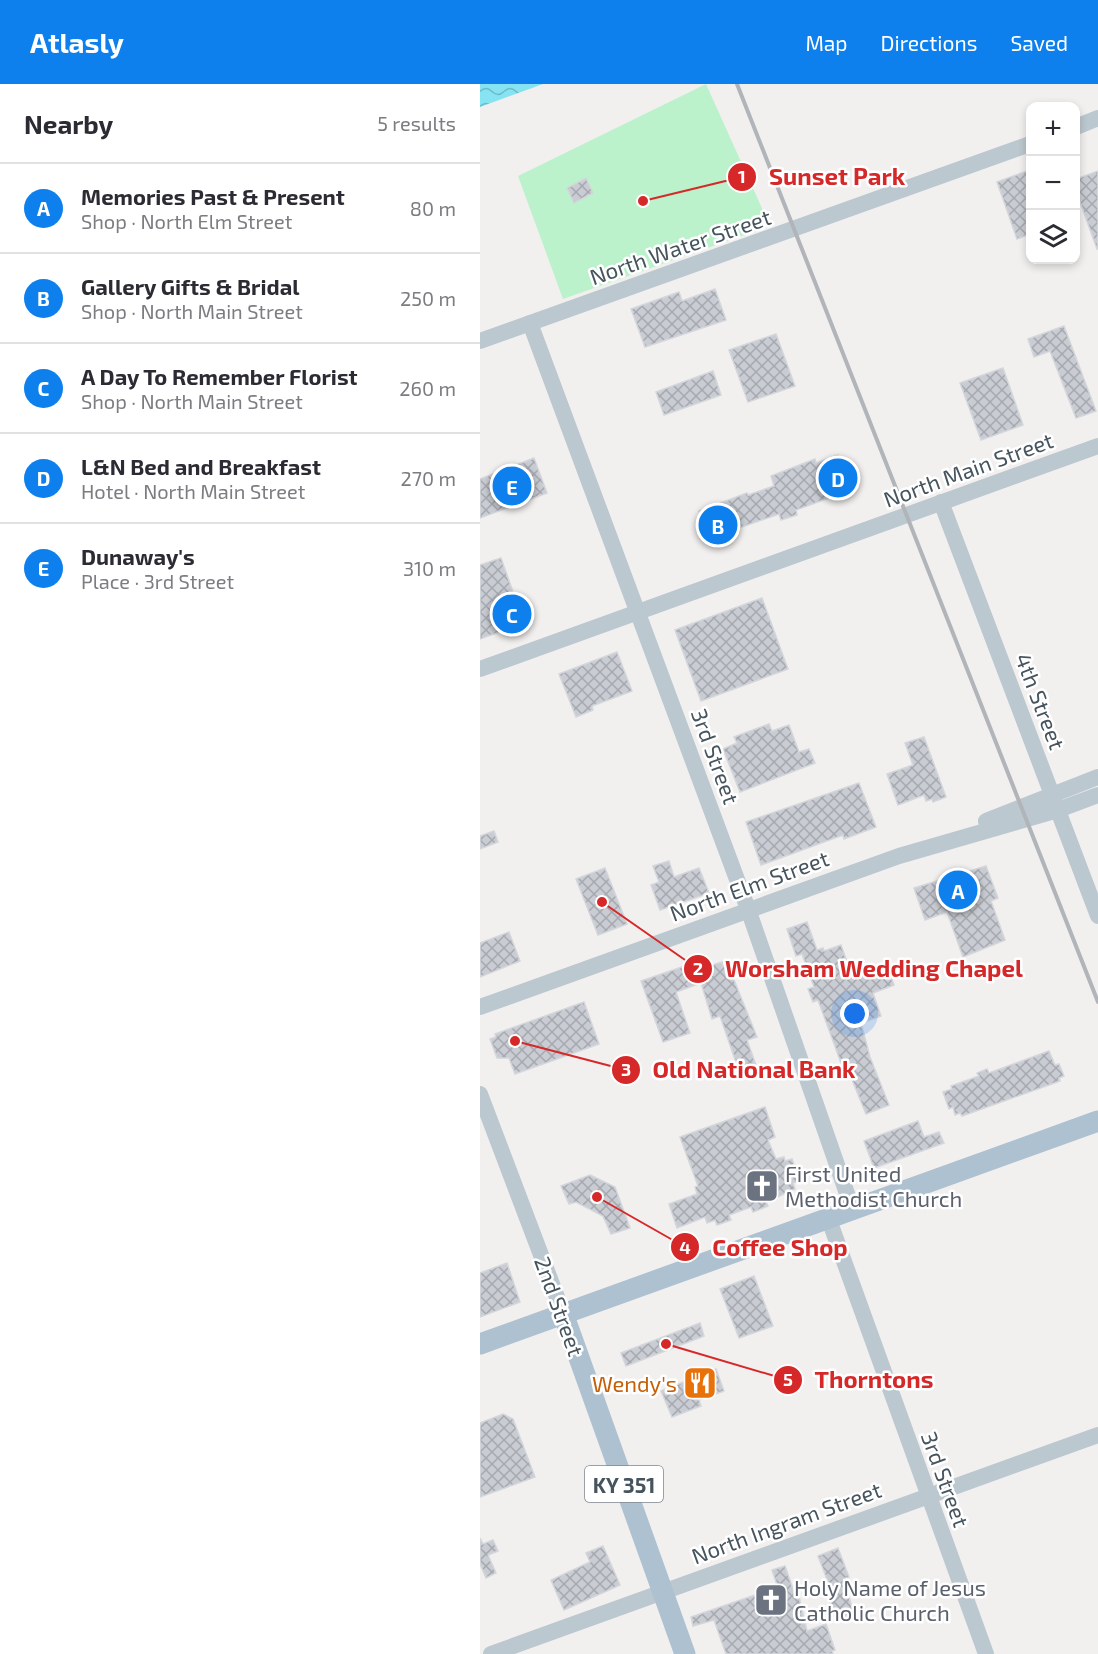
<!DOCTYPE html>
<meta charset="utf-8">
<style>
:root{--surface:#fff;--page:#f7f7f7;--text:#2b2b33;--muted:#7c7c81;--line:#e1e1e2;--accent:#0e80ed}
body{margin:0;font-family:"Exo 2",sans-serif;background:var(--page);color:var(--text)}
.controls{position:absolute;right:18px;top:18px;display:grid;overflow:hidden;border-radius:12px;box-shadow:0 3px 9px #0003}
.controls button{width:54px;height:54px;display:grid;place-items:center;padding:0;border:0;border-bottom:2px solid var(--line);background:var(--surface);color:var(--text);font:30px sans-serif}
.you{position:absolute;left:375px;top:930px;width:21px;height:21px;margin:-15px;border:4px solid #fff;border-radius:50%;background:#1a73e8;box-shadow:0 0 0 9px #1a73e833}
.badge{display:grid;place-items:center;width:39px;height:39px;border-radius:50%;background:var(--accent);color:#fff;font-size:20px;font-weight:700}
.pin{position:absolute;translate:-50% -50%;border:3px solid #fff;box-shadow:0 2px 6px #0006}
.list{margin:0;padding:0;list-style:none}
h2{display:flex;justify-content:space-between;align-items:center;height:78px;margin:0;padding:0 24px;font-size:26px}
h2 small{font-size:20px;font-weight:400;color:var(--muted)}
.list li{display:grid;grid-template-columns:39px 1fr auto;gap:18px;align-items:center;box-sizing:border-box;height:90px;padding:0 24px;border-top:2px solid var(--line)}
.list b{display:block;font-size:22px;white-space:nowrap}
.list p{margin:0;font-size:20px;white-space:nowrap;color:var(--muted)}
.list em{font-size:20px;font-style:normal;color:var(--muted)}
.icon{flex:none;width:33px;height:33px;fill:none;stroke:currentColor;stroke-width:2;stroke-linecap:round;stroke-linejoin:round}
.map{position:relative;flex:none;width:618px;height:1570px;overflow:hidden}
header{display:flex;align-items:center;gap:36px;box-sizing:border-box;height:84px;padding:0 30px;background:var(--accent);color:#fff}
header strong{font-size:28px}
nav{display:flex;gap:33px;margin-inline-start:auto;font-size:21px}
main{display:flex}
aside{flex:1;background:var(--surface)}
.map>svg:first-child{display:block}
.green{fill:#bbf2cc}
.water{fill:url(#water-waves)}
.building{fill:url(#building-cross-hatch);stroke:#d3d6db;stroke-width:1.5}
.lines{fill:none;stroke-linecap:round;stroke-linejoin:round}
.minor{stroke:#bcc8cf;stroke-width:16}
.major{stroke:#adc1d0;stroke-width:21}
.rail{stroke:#b1b5ba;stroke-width:4}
.labels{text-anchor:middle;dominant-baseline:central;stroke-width:5;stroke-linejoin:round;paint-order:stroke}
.shield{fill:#fff;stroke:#7e878e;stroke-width:1.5}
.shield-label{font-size:21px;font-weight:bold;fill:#46545e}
.street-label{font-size:22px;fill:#46545e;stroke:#fff}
.worship-label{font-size:22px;fill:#5b616d;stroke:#fff;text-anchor:start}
.food-label{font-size:22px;fill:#c56008;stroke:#fff;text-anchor:end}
.leader{fill:none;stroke:#d62828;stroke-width:2}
.callout-dot{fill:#d62828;stroke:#fff;stroke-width:2}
.mark-label{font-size:18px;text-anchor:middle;font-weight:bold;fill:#fff}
.callout-label{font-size:24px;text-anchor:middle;font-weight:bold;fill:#d62828;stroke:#fff;stroke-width:5;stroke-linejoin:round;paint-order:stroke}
</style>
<header>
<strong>Atlasly</strong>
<nav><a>Map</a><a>Directions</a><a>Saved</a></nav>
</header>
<main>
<aside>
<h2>Nearby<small>5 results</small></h2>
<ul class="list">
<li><span class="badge">A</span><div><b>Memories Past &amp; Present</b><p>Shop · North Elm Street</p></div><em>80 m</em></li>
<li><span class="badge">B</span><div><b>Gallery Gifts &amp; Bridal</b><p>Shop · North Main Street</p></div><em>250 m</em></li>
<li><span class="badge">C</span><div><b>A Day To Remember Florist</b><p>Shop · North Main Street</p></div><em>260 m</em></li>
<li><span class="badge">D</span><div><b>L&amp;N Bed and Breakfast</b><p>Hotel · North Main Street</p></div><em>270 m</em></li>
<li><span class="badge">E</span><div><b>Dunaway's</b><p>Place · 3rd Street</p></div><em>310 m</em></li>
</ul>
</aside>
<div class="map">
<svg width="618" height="1570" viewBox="0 0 618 1570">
<defs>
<pattern id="water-waves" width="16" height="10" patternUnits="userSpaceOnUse" patternTransform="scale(1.5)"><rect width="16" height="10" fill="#85e3f2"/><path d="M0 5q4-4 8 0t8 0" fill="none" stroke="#6fbbc7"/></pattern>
<pattern id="building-cross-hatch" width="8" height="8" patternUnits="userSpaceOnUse" patternTransform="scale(1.5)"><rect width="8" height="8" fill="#c9ccd2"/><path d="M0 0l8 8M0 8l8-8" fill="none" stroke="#a5a8ae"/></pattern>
</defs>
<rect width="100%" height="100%" fill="#f2efef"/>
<polygon class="green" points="226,0 290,142 83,215 38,92"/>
<polygon class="water" points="0,0 63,0 0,23"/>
<g class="building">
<polygon points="547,87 550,98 550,150 537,155 517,98"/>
<polygon points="618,87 618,165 617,165 596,107 596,95"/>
<polygon points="106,94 113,109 94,119 87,104"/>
<polygon points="235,205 246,236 165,263 151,225 199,208 202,217"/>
<polygon points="584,242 616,327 596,334 570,267 554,273 548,255"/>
<polygon points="296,250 315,302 268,318 249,266"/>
<polygon points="523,284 543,341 501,356 480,299"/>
<polygon points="233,287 241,311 184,331 176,308"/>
<polygon points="358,371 371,398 368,399 371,406 316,426 317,431 301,436 299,430 233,453 228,438 223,440 219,427 267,409 268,411 294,402 291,392 335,375 336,379"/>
<polygon points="54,374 67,409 0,434 0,395"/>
<polygon points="21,474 44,539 0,555 0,481"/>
<polygon points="282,514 308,585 221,617 195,546"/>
<polygon points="137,568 152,607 112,622 113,626 96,633 79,590"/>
<polygon points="289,640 292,647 309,641 319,668 329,665 335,679 260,708 243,665 257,659 254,653"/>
<polygon points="444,653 466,713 453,718 452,715 446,717 444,711 418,721 407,690 433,681 425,659"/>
<polygon points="379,699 396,743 364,755 363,751 281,781 266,738"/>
<polygon points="14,747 18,758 0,765 0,752"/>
<polygon points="189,777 194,793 219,784 229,809 180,826 171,801 179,798 173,782"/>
<polygon points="506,782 518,814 511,817 525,856 483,873 467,828 445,836 434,804"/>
<polygon points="125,784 147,840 118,851 96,795"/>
<polygon points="327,838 337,866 343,864 344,867 361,861 371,889 382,885 385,893 408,885 414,901 393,909 401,932 381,939 390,973 409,1021 386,1030 368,986 364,987 338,916 333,918 328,905 334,903 322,870 316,872 307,845"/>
<polygon points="29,848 40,877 0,893 0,859"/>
<polygon points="242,878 243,882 248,881 277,953 267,956 277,984 260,990 240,932 232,935 221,899 196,908 210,949 183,958 161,897 205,882 208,889"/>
<polygon points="104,918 119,960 35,990 29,974 17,974 10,955 16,953 15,950"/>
<polygon points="569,967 575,981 579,980 584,992 579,994 580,997 482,1032 480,1029 475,1031 473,1023 469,1025 463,1008 472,1005 471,1002 499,992 497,989 507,985 509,989"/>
<polygon points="285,1023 295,1053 288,1056 296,1075 304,1073 305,1077 312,1075 320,1097 313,1099 315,1105 286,1118 288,1122 273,1128 271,1123 249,1131 251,1136 237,1141 235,1136 227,1139 225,1133 197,1144 189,1120 217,1110 215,1103 218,1102 200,1053"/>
<polygon points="438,1037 444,1053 459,1048 464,1059 394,1084 384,1057"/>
<polygon points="110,1091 135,1103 150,1144 131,1150 123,1132 96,1118 89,1120 81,1102"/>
<polygon points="27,1179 40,1218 0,1233 0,1189"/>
<polygon points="274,1192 293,1242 259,1254 240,1205"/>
<polygon points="220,1239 224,1252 146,1282 141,1269"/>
<polygon points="236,1285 244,1307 219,1316 221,1322 192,1333 181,1307"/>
<polygon points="23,1330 33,1335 55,1393 0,1413 0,1339"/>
<polygon points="0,1454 3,1460 13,1456 18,1467 8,1471 16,1489 6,1494 0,1480"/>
<polygon points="123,1462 140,1501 84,1526 71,1496 110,1478 106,1469"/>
<polygon points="358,1464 369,1493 363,1495 375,1532 357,1538 349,1516 354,1514 338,1472"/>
<polygon points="305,1482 313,1505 317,1504 327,1547 346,1540 355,1566 352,1567 353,1570 246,1570 234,1536 213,1542 211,1533 284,1508 283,1505 297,1501 292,1486"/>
</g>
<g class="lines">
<g class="minor">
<polyline points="596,43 618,34"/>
<polyline points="50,239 268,825 372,1124"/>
<polyline points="0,257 550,60"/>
<polyline points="461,418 618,832"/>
<polyline points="0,585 618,362"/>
<polyline points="506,737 618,693"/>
<polyline points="0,923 419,772 578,726 618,711"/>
<polyline points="0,1010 83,1229"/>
<polyline points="348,1133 506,1570"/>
<polyline points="11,1570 618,1351"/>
</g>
<g class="major">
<polyline points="83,1229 205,1570"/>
<polyline points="0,1260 618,1037"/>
</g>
<polyline class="rail" points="257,0 618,918"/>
</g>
<defs>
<symbol id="church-square" viewBox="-11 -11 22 22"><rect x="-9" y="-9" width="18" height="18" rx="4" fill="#6b7280" stroke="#fff"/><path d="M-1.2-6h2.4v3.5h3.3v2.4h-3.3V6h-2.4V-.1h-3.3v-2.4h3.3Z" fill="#fff"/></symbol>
<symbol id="restaurant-square" viewBox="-11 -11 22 22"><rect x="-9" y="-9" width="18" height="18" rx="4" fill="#e8710a" stroke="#fff"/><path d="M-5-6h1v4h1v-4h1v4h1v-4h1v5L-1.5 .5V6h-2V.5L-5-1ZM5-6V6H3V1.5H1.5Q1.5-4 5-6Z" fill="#fff"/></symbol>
</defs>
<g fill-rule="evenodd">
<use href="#church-square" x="263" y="1083" width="38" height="38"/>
<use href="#restaurant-square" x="201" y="1280" width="38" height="38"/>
<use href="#church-square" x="272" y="1497" width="38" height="38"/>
</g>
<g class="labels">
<rect class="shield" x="105" y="1382" width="78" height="36" rx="4.5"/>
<g class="shield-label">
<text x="144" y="1400">KY 351</text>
</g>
<g class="street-label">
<text transform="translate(200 162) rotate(-19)">North Water Street</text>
<text transform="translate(488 385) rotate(-20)">North Main Street</text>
<text transform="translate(561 617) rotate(69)">4th Street</text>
<text transform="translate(236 672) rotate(70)">3rd Street</text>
<text transform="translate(269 801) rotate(-20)">North Elm Street</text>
<text transform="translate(80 1222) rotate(70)">2nd Street</text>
<text transform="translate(466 1395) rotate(70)">3rd Street</text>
<text transform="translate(306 1438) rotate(-20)">North Ingram Street</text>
</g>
<g class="worship-label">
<text x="305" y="1089">First United<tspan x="305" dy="25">Methodist Church</tspan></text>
<text x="314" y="1503">Holy Name of Jesus<tspan x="314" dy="25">Catholic Church</tspan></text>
</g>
<g class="food-label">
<text x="197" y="1299">Wendy's</text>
</g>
</g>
<path class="leader" d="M163 117L262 93M122 818L218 885M35 957L146 986M117 1113L205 1163M186 1260L308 1296"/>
<g class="callout-dot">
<circle cx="163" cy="117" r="6"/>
<circle cx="122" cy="818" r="6"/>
<circle cx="35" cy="957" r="6"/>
<circle cx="117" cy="1113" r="6"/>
<circle cx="186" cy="1260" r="6"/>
<circle cx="262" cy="93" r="15"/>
<circle cx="218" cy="885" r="15"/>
<circle cx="146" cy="986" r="15"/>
<circle cx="205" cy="1163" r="15"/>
<circle cx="308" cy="1296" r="15"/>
</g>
<g class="mark-label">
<text x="262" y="99">1</text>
<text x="218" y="891">2</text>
<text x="146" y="992">3</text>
<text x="205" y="1170">4</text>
<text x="308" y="1302">5</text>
</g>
<g class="callout-label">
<text x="357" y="101">Sunset Park</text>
<text x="394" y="893">Worsham Wedding Chapel</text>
<text x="274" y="994">Old National Bank</text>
<text x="300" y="1172">Coffee Shop</text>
<text x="394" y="1304">Thorntons</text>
</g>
</svg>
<div class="controls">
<button>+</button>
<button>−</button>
<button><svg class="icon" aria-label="layers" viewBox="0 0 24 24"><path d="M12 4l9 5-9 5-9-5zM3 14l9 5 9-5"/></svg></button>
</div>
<div class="you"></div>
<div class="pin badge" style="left:478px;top:806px">A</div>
<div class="pin badge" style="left:238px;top:441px">B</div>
<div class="pin badge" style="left:32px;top:530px">C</div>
<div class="pin badge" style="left:358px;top:394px">D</div>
<div class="pin badge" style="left:32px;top:402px">E</div>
</div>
</main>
